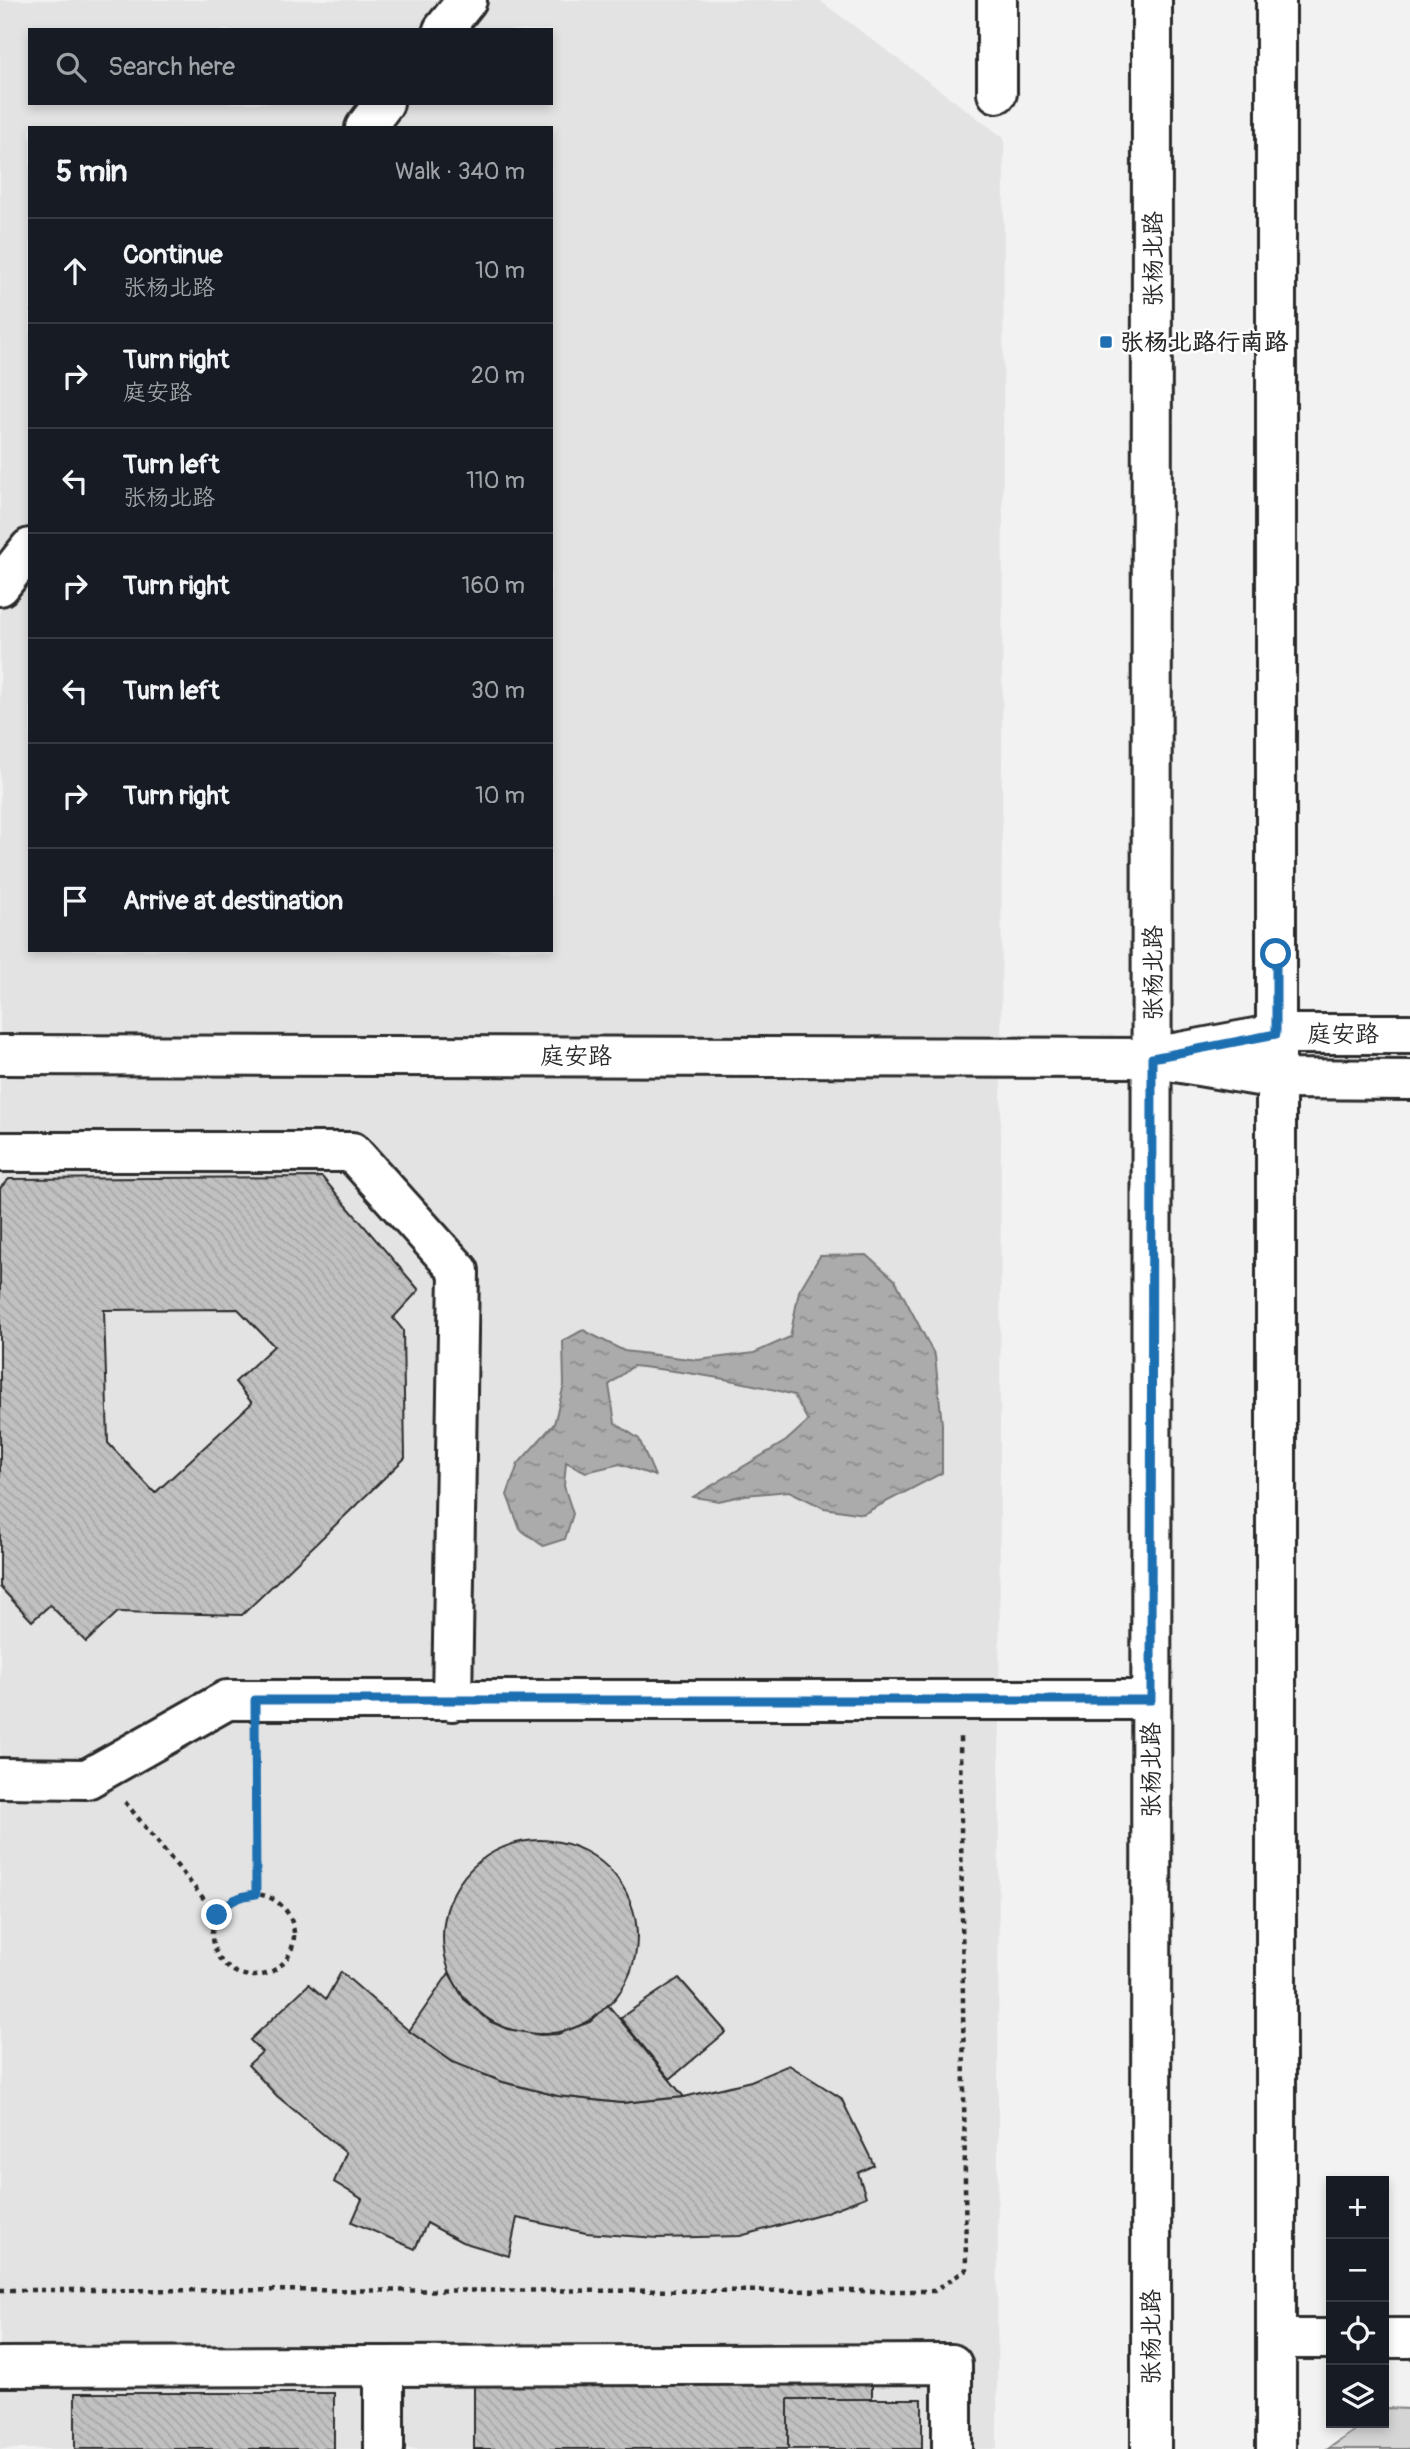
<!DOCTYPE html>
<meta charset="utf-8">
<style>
:root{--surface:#171b24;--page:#20242c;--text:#f1f3f6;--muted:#9ea1a6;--line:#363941}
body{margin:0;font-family:Pangolin,"LXGW WenKai TC",sans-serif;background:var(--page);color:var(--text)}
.controls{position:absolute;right:21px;bottom:21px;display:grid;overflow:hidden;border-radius:0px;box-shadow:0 4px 10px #0003}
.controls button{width:63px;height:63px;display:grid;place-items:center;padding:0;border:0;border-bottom:2px solid var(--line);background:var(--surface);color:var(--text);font:35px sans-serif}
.stop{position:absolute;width:21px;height:21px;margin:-16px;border:5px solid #1f6fb2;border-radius:50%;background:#fff}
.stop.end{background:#1f6fb2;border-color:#fff;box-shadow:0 2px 7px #0008}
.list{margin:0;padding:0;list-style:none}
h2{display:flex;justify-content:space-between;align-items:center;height:91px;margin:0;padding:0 28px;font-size:30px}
h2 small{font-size:23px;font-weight:400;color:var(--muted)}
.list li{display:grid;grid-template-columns:46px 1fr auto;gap:21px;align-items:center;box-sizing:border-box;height:105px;padding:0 28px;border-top:2px solid var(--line)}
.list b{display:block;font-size:26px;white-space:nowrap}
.list p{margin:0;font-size:23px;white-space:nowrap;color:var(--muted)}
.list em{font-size:23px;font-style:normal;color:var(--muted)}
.icon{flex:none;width:38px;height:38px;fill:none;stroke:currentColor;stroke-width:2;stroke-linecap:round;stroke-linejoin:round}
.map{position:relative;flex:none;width:1410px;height:2449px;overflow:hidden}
.search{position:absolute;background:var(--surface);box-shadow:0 4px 10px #0003;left:28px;top:28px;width:525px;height:77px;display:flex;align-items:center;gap:18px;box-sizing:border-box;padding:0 24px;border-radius:0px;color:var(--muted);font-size:26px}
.panel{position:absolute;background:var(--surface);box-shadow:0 4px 10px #0003;left:28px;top:126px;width:525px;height:826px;border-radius:0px}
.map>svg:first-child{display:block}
.built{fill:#e3e3e3;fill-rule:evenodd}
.park{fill:#d5d5d5;stroke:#808080;stroke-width:2}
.water{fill:url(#water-ripples);stroke:#787878;stroke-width:2}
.building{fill:url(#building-back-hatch);stroke:#2b2b2b;stroke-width:2;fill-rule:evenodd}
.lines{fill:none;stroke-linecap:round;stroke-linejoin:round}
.minor-casing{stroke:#2b2b2b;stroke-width:44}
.major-casing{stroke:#2b2b2b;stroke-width:44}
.path{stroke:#2b2b2b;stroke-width:4.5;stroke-dasharray:5 5;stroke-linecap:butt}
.minor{stroke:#fff;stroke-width:38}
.major{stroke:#fff;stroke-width:38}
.route{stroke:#1f6fb2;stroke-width:9}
.poi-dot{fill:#1f6fb2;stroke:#fff;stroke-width:2.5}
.labels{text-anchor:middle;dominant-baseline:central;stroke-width:5;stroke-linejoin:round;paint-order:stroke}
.street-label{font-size:24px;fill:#2b2b2b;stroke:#fff}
.poi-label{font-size:24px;font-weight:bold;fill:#2b2b2b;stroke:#fff;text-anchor:start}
</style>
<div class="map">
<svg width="1410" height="2449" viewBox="0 0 1410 2449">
<defs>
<pattern id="water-ripples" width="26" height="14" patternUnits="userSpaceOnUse" patternTransform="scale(1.75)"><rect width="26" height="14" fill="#ababab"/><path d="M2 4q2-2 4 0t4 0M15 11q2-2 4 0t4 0" fill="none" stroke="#8b8b8b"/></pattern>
<pattern id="building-back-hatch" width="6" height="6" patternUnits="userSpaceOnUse" patternTransform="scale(1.75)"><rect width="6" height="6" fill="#c1c1c1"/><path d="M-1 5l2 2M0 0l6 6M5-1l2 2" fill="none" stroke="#a6a6a6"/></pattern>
</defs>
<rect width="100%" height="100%" fill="#f2f2f2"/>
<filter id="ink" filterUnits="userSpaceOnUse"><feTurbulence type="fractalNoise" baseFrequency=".0143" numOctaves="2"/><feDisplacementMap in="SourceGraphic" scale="14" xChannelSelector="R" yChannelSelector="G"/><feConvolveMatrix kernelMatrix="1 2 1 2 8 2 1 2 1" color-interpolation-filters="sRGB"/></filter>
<g filter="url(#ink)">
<path class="built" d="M0,0H819L1004,138L997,2449H0ZM30,30H551V103H30ZM30,128H551V950H30Z"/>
<polygon class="park" points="1385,2408 1410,2409 1410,2449 1328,2449 1365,2423 1384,2423"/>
<path class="water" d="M867,1255L895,1280L935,1356L942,1424V1473L863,1514L824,1508L789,1491L745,1495L719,1501L693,1497L786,1441L808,1421L794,1395C741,1380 688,1372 633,1366L609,1385L615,1423L639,1439L655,1476L620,1464L586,1472L566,1462L564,1486L573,1514L565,1539L543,1546L520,1529L507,1495L518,1464L554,1424L564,1385L563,1341L583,1330L624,1351L698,1360L754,1353L790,1337L799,1291L820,1256Z"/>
<g class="building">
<path d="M322,1177L419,1290L393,1318L403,1330L405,1458L242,1615L118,1612L86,1642L50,1605L32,1621L0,1587V1188L9,1179ZM238,1309L274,1346L235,1382L252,1403L155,1493L108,1443L104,1310Z"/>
<circle cx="540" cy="1937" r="97"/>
<polygon points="341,1972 409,2031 453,2062 503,2082 558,2096 621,2103 684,2097 751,2081 789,2065 841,2098 874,2165 858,2173 866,2197 824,2213 740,2236 658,2238 586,2233 517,2218 509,2256 462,2242 427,2223 415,2249 352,2222 362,2199 334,2182 346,2153 277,2096 248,2065 262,2052 250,2040 309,1984 326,1999"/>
<polygon points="449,1973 464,1999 491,2022 507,2029 540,2035 558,2034 590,2022 608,2005 684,2097 621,2103 558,2096 503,2082 453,2062 409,2031"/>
<polygon points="679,1978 726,2032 670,2079 620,2018"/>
<polygon points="474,2369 872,2369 872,2399 788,2399 788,2449 474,2449"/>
<rect x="75" y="2393" width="259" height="56"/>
<rect x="788" y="2399" width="134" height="50"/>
</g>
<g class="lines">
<defs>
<g id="minor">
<polyline points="997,0 997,93"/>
<polyline points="443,30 467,0"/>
<polyline points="365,128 384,103"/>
<polyline points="0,586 30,548"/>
<polyline points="1175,1053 1276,1034 1410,1034"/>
<polyline points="0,1055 1152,1058 1276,1079 1410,1080"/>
<polyline points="0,1152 352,1152 459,1271 452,1701"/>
<polyline points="0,1778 87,1779 227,1700 1151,1700"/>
<polyline points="1384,2338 1410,2338"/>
<polyline points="1276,2339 1331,2339"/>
<polyline points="384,2366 952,2364 952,2449"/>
<polyline points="0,2367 384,2366 384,2449"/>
</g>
<g id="major">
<polyline points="1151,2449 1152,0"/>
<polyline points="1276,2449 1276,0"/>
</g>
</defs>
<use href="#minor" class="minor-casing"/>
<use href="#major" class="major-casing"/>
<g class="path">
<polyline points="255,1737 256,1894"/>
<polyline points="125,1802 217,1915"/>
<circle cx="253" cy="1935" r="41"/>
<polyline points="0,2290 934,2291 966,2270 960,1737"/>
</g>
<use href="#minor" class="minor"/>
<use href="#major" class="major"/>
</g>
</g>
<g class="lines" filter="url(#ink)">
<path class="route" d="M217,1915C228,1901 239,1896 256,1894L255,1700H1151L1152,1058L1276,1034V954"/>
</g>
<rect class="poi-dot" x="1099" y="335" width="14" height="14" rx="3.5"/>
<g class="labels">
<g class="street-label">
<text transform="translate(1153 259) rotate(-90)">张杨北路</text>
<text transform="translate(1153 973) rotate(-90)">张杨北路</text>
<text x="1343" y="1034">庭安路</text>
<text x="576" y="1056">庭安路</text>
<text transform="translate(1151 1770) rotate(-90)">张杨北路</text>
<text transform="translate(1151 2337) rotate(-90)">张杨北路</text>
</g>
<g class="poi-label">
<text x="1120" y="342">张杨北路行南路</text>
</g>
</g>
</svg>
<div class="controls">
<button>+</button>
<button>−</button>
<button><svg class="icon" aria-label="locate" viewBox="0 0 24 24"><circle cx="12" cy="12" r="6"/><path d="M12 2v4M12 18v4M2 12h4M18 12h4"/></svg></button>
<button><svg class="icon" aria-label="layers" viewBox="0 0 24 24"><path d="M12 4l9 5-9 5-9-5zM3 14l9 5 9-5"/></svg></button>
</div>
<div class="stop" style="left:1276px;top:954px"></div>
<div class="stop end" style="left:217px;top:1915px"></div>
<div class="search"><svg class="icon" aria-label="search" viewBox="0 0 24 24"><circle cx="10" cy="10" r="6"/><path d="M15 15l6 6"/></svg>Search here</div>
<section class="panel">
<h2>5 min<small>Walk · 340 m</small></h2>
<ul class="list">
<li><svg class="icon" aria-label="ahead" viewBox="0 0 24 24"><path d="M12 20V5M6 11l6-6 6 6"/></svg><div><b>Continue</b><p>张杨北路</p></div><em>10 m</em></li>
<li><svg class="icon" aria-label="right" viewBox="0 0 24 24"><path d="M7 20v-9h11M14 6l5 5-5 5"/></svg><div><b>Turn right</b><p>庭安路</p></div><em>20 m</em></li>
<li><svg class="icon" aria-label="left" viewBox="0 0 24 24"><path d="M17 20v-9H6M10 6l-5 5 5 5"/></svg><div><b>Turn left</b><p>张杨北路</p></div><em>110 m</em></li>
<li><svg class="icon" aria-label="right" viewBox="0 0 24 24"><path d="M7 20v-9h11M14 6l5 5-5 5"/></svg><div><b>Turn right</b></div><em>160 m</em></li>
<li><svg class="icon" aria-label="left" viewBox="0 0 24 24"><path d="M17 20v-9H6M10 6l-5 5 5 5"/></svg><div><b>Turn left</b></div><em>30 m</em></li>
<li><svg class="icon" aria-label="right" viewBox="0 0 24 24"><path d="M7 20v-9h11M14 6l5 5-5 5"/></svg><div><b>Turn right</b></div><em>10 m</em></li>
<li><svg class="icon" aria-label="arrive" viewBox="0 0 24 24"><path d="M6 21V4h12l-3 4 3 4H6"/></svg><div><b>Arrive at destination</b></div></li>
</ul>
</section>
</div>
